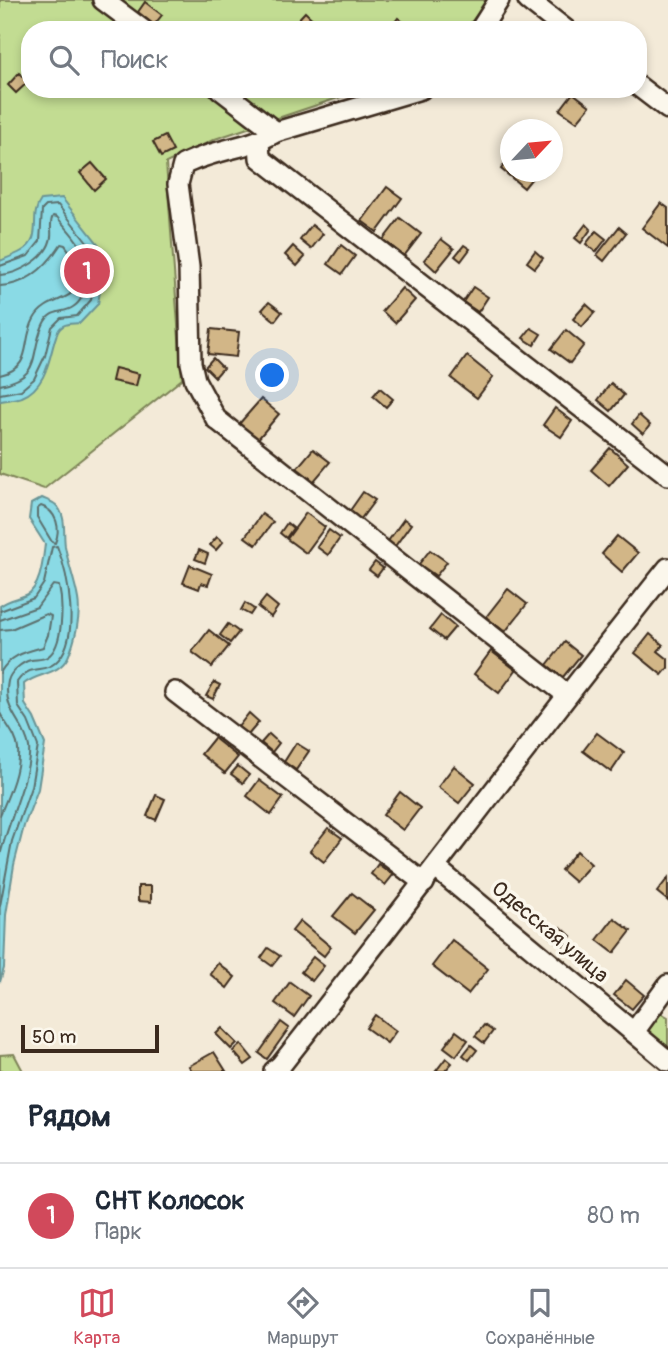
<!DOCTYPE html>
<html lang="ru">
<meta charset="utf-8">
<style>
:root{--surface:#fff;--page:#f2f2f3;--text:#1f2937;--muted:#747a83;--line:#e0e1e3;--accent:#d1495b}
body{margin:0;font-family:Pangolin,sans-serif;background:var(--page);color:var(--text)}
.compass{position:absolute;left:500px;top:119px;width:63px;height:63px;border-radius:50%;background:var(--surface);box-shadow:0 4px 10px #0003;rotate:64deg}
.scale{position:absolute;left:21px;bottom:18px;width:138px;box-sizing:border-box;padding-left:7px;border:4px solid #3b2a1e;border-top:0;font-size:19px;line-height:24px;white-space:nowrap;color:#3b2a1e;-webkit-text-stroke:5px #fbf7ec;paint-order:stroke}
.you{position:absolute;left:273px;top:376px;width:24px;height:24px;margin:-18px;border:5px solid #fff;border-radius:50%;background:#1a73e8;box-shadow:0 0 0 10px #1a73e833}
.badge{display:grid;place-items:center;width:46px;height:46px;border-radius:50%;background:var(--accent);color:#fff;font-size:23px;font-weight:700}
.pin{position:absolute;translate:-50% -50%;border:4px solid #fff;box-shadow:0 2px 7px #0006}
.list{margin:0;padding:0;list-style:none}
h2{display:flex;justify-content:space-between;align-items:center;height:91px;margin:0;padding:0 28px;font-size:30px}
h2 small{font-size:23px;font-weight:400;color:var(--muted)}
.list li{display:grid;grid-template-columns:46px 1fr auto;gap:21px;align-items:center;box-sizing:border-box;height:105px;padding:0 28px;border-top:2px solid var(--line)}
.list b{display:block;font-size:26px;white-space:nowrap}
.list p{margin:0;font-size:23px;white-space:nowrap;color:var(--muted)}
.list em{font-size:23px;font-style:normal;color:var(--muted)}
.icon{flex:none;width:38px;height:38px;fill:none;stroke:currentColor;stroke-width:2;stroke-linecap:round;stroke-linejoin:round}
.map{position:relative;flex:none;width:668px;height:1071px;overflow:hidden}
.search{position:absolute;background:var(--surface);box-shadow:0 4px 10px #0003;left:21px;right:21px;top:21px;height:77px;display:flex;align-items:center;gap:18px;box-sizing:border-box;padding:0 24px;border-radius:28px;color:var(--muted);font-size:26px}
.sheet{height:196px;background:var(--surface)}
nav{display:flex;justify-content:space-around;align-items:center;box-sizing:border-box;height:98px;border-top:2px solid var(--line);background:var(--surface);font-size:19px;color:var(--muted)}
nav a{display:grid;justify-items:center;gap:4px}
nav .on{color:var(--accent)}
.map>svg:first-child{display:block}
.green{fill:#c2dc92;stroke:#7e8358;stroke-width:2}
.water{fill:#8adae5;stroke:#6a9495;stroke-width:2}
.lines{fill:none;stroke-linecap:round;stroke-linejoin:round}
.shore{stroke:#5b706e;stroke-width:2}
.building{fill:#d2b687;stroke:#3b2a1e;stroke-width:2}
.minor-casing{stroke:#3b2a1e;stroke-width:24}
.minor{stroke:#fbf7ec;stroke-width:19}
.labels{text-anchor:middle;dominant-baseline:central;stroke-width:7;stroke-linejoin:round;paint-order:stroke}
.street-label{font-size:21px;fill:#3b2a1e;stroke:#fbf7ec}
</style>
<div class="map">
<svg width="668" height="1071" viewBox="0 0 668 1071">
<rect width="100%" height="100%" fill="#f3ead8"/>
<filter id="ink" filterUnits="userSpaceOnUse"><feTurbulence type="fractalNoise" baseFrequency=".0143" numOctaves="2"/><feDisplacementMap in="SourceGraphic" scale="14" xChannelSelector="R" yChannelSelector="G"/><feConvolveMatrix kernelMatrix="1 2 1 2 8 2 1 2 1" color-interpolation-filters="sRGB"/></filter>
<g filter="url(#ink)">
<g class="green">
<polygon points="0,0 488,0 465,30 30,30 30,89 365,89 215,139 166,163 182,379 44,489 0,474"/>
<polygon points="661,1013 668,1017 668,1055 650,1040 647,1024 653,1017"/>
<polygon points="14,1054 23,1071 0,1071 0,1055"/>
</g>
<g class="water">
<path d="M62,198L99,245L102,278L98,304L80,323C75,324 67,323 63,326C49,333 55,384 22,397C15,399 7,400 0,401V261C7,258 15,255 22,251C44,238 28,217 41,200Z"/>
<path d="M42,498C46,500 53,502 56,505C67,516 63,532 65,546C68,564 75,581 78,599C81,615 75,642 68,657C58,676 38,672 24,684L25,704L34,718L45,744L38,789L24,826L14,865L6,915L4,968L0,982V606C8,600 17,599 26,595C41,588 43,559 45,544L29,519L31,504Z"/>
</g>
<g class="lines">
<g class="shore">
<polyline points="0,266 28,256 40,241 42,210 46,206 58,205 92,248 95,278 91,300 77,316 61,318 52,327 45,356 34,379 21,390 0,394"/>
<path d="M0,275C19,274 48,258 51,237C52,229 49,223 53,216L57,217C65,227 79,240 83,252C89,267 89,297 73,307C63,314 50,308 43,325C29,356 43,376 0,385"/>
<path d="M0,286C28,285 47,266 61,244L65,245C74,256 80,277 73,291C69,300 44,300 34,319C21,342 34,367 0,375"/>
<path d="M41,506C57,511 61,529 55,543L52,542L37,517V509Z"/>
<path d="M0,611L34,598L44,583L52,547L57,546C68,574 82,640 55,663C42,674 30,663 17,682L18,706L28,721L38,746L31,787L12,841L0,906"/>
<path d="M0,620L37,607L53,585L59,586C63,603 64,647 47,657C42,660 37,659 31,660C22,662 10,672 8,681C2,712 25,722 29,747C32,773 6,827 0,856"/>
<path d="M0,630L11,629L46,614L51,616L48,635L43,647C25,652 10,655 0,673"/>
<path d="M0,713C6,725 17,736 18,749C20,770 8,796 0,815"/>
</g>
</g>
<g class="building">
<polygon points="145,2 162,15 154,25 138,12"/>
<polygon points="305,12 320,26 316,30 296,30 292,26"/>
<polygon points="398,18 411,28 410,30 389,30"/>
<polygon points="19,73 28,82 16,93 8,85"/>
<polygon points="573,93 590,106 577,122 560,110"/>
<polygon points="165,136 173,151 161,157 153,142"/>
<polygon points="510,157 510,172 537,172 524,188 501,169"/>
<polygon points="92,163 106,179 94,190 80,173"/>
<polygon points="387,187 402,198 377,232 362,221"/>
<polygon points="661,203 668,208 668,248 642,228"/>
<polygon points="400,218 421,234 404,256 383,240"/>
<polygon points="586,224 591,229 581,243 575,238"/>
<polygon points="312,225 323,234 311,249 300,240"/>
<polygon points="619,227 626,233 604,261 597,255"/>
<polygon points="596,231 606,239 596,252 586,244"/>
<polygon points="441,239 454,249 436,271 424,260"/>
<polygon points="341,245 355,256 342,274 328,264"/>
<polygon points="464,245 470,249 461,261 455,256"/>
<polygon points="293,246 305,257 297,266 285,255"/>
<polygon points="535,251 543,258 535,268 527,262"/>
<polygon points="473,287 488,297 478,312 463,302"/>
<polygon points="402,288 415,300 395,323 382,311"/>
<polygon points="269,302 282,312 275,321 262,310"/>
<polygon points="586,304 595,312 582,327 573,319"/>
<polygon points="531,328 541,334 534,345 523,338"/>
<polygon points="211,329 239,332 236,357 208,354"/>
<polygon points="566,330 584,345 570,363 551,349"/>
<polygon points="467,356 493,377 477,398 451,378"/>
<polygon points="213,358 223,368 215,377 205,367"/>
<polygon points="115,368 139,374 136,386 112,381"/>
<polygon points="611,383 624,395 611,411 598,400"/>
<polygon points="380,388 393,399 386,407 373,396"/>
<polygon points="261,399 279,414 257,440 239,424"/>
<polygon points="555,408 572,421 561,437 543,425"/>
<polygon points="639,415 650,425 643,434 632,424"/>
<polygon points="610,448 628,464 609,486 591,470"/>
<polygon points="313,449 330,462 314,481 297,468"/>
<polygon points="363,492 375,500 360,520 349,512"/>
<polygon points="306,513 325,527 306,553 287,539"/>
<polygon points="262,514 273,522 256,545 245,537"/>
<polygon points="404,519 411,524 393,549 386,544"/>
<polygon points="287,523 293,528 286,538 280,533"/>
<polygon points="329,530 340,538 328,555 317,547"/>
<polygon points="617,536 638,553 622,572 602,554"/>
<polygon points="217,537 223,542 216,550 210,545"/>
<polygon points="199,550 208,554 205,563 195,559"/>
<polygon points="430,550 447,562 436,576 419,564"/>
<polygon points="375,562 383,568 377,576 369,570"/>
<polygon points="190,565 212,574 208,585 201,583 199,589 183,583"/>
<polygon points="508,589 527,604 505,632 486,617"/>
<polygon points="266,597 278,607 271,617 258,607"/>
<polygon points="245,603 254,609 250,615 241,610"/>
<polygon points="441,615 455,627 444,640 430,629"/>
<polygon points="228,624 239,632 230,643 220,635"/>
<polygon points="209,630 229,646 212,667 192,652"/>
<polygon points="650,634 663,645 658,651 668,659 668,668 662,675 635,653"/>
<polygon points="565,642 581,655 563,677 547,665"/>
<polygon points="491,651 516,670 499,693 474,674"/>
<polygon points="214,682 220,685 213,699 206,696"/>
<polygon points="249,713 259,722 248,735 238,727"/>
<polygon points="597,733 624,753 611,772 583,751"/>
<polygon points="269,734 279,743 272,752 261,743"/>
<polygon points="214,738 238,757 225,773 201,754"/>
<polygon points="296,743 309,751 296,770 284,762"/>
<polygon points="238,766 249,775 243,783 231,774"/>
<polygon points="454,766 475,783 459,803 438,787"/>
<polygon points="259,780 283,798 271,815 247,796"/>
<polygon points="400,792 420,808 403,830 383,815"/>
<polygon points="156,795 165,799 156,820 147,816"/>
<polygon points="328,828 342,838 324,862 310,851"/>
<polygon points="577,851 591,864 575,882 561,870"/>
<polygon points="378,864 393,875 385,885 371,874"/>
<polygon points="668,878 668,901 657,892"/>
<polygon points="138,886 151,886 151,902 138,901"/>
<polygon points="352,893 374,910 355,933 333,916"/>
<polygon points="614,918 631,931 614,953 597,940"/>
<polygon points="300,921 331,947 324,956 292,931"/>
<polygon points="561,927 571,936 562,947 551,938"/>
<polygon points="452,940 488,969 468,994 432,966"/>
<polygon points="268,948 280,956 272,966 261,958"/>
<polygon points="313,957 324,966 312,981 301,972"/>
<polygon points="218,963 235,977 227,988 210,974"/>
<polygon points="626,980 644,995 632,1009 614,995"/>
<polygon points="290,982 309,996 294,1017 275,1003"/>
<polygon points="375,1015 396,1031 387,1043 366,1028"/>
<polygon points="281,1022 289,1028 267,1059 259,1053"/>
<polygon points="484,1025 493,1031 484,1043 475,1036"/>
<polygon points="222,1028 237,1043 231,1049 216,1034"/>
<polygon points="456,1031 468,1040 456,1056 444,1047"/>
<polygon points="241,1044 253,1059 245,1065 233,1051"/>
<polygon points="471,1045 477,1050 469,1060 463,1055"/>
<polygon points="214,1052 226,1071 192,1071 189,1066"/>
<polygon points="446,1058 452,1063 445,1071 436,1071"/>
</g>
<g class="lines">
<defs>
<g id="minor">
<polyline points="103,0 143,30"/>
<polyline points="528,0 566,30"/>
<polyline points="480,30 499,0"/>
<polyline points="638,86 668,109"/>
<polyline points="220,89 276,132"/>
<path d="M421,89L276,132C248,149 213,149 183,165L178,184L189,267L191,363L195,380L216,419L567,695"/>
<polyline points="259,142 260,158 668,475"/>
<polyline points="175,692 424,883"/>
<polyline points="436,868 668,1061"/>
<polyline points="634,1032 668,985"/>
<path d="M274,1071L281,1065C411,900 537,732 668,568"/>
</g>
</defs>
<use href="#minor" class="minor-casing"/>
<use href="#minor" class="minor"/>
</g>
</g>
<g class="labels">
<g class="street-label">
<text transform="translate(550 932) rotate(40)">Одесская улица</text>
</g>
</g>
</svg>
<svg class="compass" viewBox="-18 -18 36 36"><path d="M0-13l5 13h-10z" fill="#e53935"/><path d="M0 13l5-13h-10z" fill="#747a83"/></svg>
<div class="scale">50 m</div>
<div class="you"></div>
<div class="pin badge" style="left:87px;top:271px">1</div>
<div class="search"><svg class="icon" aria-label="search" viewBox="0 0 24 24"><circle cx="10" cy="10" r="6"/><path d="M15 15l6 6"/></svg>Поиск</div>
</div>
<section class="sheet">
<h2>Рядом<small></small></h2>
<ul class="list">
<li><span class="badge">1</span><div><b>СНТ Колосок</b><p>Парк</p></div><em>80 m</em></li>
</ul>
</section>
<nav>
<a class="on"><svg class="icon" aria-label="map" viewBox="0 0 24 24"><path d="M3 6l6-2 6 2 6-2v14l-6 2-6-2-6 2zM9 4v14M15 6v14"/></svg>Карта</a>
<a><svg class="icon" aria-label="directions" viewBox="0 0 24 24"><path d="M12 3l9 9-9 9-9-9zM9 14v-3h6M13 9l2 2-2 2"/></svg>Маршрут</a>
<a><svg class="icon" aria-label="saved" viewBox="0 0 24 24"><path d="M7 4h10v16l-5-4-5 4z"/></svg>Сохранённые</a>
</nav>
